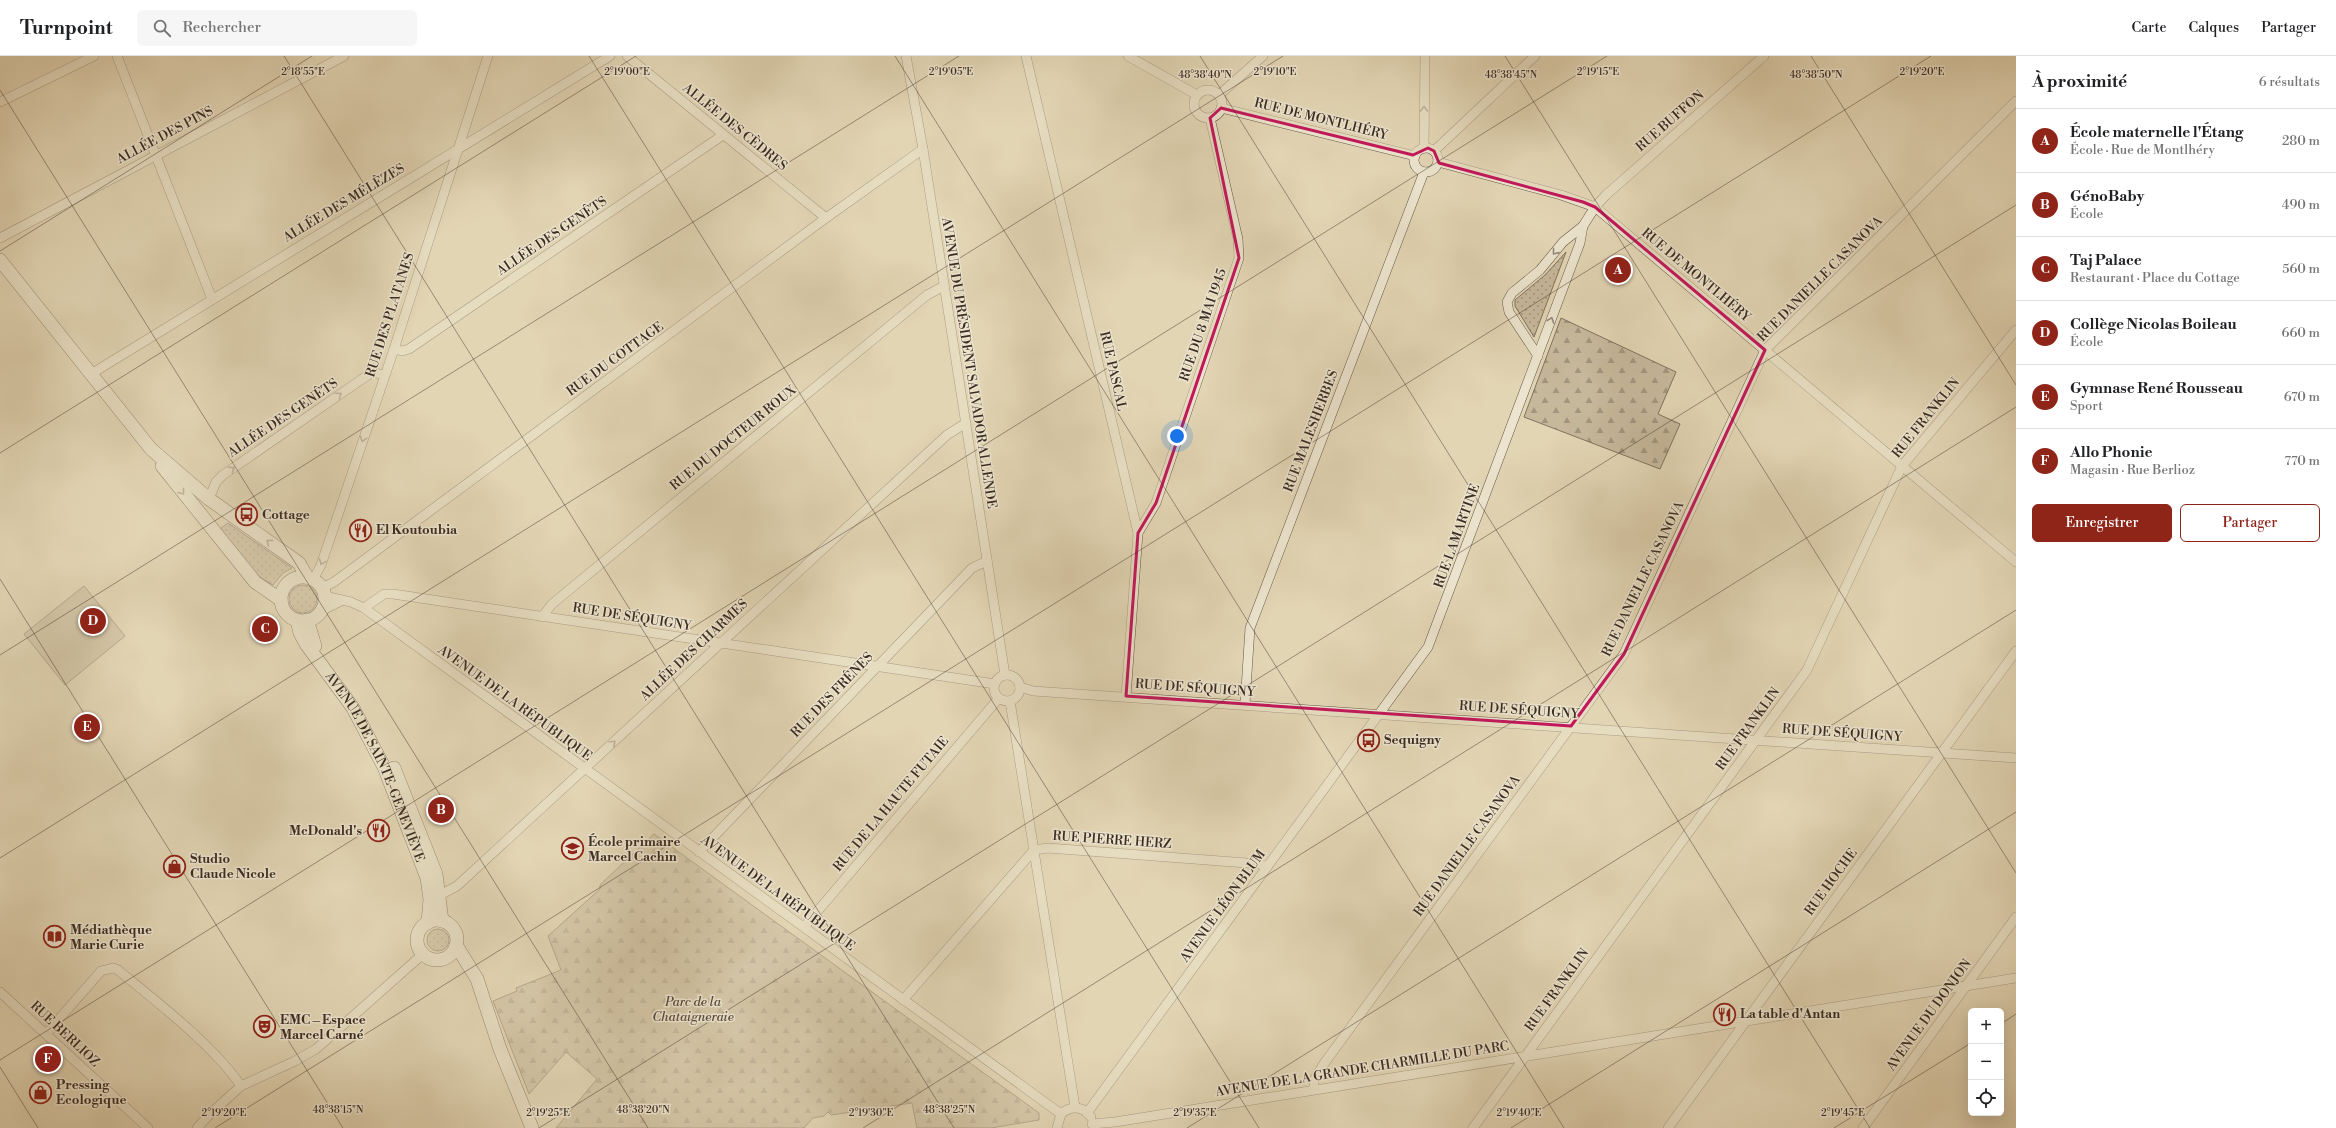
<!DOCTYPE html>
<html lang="fr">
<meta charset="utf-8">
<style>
:root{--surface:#fff;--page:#f6f6f6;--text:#202124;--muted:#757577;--line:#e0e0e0;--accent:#8f2418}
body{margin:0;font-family:"Libre Bodoni",serif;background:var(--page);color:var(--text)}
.controls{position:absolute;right:12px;bottom:12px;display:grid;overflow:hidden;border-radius:6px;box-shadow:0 4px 16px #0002}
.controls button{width:36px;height:36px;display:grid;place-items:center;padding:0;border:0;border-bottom:1px solid var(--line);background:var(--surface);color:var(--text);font:20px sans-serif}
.you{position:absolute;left:1177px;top:380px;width:14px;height:14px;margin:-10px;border:3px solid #fff;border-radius:50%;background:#1a73e8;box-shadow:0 0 0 6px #1a73e833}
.badge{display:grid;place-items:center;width:26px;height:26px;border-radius:50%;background:var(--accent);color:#fff;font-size:13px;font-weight:700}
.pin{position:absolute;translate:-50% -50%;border:2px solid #fff;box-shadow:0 1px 4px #0006}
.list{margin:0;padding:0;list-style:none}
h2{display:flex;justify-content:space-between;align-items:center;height:52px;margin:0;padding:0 16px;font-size:17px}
h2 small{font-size:13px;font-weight:400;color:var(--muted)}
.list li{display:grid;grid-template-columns:26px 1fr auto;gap:12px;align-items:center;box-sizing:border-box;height:64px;padding:0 16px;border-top:1px solid var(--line)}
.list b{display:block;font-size:15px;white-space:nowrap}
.list p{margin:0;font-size:13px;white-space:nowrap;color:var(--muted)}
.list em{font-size:13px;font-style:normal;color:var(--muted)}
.actions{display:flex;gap:8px;padding:12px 16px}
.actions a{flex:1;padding:9px 0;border:1px solid var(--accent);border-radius:6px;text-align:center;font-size:14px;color:var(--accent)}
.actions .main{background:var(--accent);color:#fff}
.icon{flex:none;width:22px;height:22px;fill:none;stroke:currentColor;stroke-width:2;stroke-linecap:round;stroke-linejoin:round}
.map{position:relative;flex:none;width:2016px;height:1072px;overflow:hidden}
header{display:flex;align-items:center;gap:24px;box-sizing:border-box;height:56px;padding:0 20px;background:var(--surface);border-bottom:1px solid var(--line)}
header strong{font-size:19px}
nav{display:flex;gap:22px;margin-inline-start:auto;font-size:14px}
.search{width:280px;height:36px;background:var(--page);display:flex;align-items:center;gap:10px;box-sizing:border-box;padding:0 14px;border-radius:6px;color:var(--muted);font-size:15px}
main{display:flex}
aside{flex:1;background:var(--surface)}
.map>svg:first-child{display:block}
.green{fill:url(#green-dots);stroke:#81725f}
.forest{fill:url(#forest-firs);stroke:#81725f}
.pitch{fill:#c6b89b;stroke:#81725f}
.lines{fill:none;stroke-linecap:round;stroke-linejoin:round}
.minor-casing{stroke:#665747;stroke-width:10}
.secondary-casing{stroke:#3c2d23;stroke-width:14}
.minor{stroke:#ece4ce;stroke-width:9}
.secondary{stroke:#ece4ce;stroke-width:13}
.oneway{stroke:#948878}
.marked{fill:none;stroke:#c2185b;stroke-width:3;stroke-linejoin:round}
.ticks{fill:none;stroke:#3c2d23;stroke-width:1;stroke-opacity:0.45}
.labels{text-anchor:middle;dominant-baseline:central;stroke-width:3;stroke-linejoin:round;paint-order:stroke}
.street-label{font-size:13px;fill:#3c2d23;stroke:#ece4ce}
.poi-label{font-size:13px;font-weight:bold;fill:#3c2d23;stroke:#ece4ce;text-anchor:start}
.park-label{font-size:13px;font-style:italic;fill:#58493b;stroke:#ece4ce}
.ticks-label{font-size:10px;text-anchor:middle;fill:#3c2d23;stroke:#ece4ce;stroke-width:3;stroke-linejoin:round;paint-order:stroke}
</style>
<header>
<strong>Turnpoint</strong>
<div class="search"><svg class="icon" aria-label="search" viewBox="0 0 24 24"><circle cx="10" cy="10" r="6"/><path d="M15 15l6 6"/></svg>Rechercher</div>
<nav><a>Carte</a><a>Calques</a><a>Partager</a></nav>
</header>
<main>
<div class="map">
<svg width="2016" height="1072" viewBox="0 0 2016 1072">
<defs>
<pattern id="green-dots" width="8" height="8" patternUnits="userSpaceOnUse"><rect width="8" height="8" fill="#c6b89b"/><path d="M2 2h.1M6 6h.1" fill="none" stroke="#a2967e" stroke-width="1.8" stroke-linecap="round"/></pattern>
<pattern id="forest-firs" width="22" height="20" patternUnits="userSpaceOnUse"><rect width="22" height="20" fill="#c6b89b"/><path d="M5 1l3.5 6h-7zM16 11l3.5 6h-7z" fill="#a2967e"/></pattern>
</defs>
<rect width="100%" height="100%" fill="#e2d5b4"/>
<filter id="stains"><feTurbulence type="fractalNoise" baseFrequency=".005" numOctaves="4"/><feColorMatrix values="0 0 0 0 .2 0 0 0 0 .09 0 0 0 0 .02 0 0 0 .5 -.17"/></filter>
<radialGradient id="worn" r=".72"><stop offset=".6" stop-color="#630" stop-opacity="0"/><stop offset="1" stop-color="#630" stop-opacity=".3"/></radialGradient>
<g class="green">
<polygon points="1566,196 1534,281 1515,250 1515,244 1545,219"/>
<polygon points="228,467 292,512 283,517 273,529 258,520 222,476 221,472"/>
<circle cx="303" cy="543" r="14"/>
<circle cx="438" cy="884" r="11"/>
</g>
<g class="forest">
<polygon points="1561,262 1676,316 1658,358 1680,368 1660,413 1524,361"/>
<polygon points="654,778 1039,1057 1039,1064 991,1072 917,1072 912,1047 831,1059 828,1056 824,1060 813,1062 804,1072 556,1072 597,1023 566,996 529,1038 493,945 517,935 516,932 561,914 548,880 600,833 600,829"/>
</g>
<polygon class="pitch" points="84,530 125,580 65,629 24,578"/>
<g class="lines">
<defs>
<g id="minor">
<polyline points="117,0 212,243"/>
<polyline points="627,0 826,162"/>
<polyline points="906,0 923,93 1005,619"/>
<polyline points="1026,0 1138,477 1126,640"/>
<polyline points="1128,0 1197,39"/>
<circle cx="1208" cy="48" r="14"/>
<polyline points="1219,39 1263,0"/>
<polyline points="0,46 94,0"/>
<polyline points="1221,52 1415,100"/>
<polyline points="1424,92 1425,0"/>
<circle cx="1426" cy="104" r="12"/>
<polyline points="1434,95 1535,0"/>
<polyline points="1438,106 1561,139 1595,151 2016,506"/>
<polyline points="0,182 344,0"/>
<polyline points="394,293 402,295 409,293 723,79"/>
<polyline points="1538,300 1509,256 1507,246 1512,237 1540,214 1563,186 1583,170 1595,151 1606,139 1764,0"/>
<polyline points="91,318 610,0"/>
<polyline points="209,443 216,426 223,419 368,319 376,317 384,319"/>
<polyline points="1138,477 1156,447 1239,202 1238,183 1210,62"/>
<polyline points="313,524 321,509 394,293 488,0"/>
<polyline points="322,532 334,526 826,162 923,93"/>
<polyline points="324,540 351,546 364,552 1061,1058"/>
<polyline points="364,552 384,538 393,538 995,628"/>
<polyline points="321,555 341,545"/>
<polyline points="542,561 552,548 927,239 944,230"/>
<circle cx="1007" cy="632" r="13"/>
<polyline points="1020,631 1033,635 2016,702"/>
<polyline points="1010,645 1075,1051"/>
<polyline points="1245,648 1250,572 1424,116"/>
<polyline points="699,796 972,512 987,505"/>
<polyline points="440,839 457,830 947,379 966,367"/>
<polyline points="804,871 999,642"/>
<polyline points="0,936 148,1072"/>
<polyline points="903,944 1034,794 1048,792 1260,808 1267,811"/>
<path d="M46,978L101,915L113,912L118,914C157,946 214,990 241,1030"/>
<polyline points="1314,1033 1314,1024 1323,1009 1624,598 1765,294 2016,45"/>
<polyline points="1087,1057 1428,591 1580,187 1583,170"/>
<polyline points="1092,1068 1115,1066 2016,922"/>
<polyline points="197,1072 211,1057 241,1030 295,1005 316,993 423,898"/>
<path d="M1057,1072L1061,1058C1071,1049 1083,1050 1091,1061"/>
<polyline points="1473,1072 1807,614 1902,410 2016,274"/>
<polyline points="1668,1072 2016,595"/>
<polyline points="1863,1072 2016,861"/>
</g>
<g id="secondary">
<polyline points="0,204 151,393 209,443 299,507 307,521"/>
<polyline points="162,410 255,526 281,544"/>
<circle cx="303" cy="543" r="22"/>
<path id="s1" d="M297,564L300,577L306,588L353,652L384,711L427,822L430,843L428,867"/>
<polyline points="307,564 315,590"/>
<polyline points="394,712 436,818 442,865"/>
<circle cx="437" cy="884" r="20"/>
<polyline points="456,889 477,923 500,993 532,1072"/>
</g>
</defs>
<use href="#minor" class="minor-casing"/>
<use href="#secondary" class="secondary-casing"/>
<use href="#minor" class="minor"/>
<use href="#secondary" class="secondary"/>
</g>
<defs><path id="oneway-chevron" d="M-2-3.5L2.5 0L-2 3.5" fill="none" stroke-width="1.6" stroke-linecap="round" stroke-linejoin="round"/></defs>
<g class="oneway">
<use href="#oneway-chevron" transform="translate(1424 53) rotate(-90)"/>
<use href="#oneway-chevron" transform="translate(1555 196) rotate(129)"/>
<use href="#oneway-chevron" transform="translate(1551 264) rotate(-70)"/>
<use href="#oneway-chevron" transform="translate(339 339) rotate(-34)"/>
<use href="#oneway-chevron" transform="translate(363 383) rotate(108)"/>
<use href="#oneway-chevron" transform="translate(232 413) rotate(-34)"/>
<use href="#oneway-chevron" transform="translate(182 436) rotate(53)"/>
<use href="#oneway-chevron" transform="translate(269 486) rotate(-144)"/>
<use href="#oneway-chevron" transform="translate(322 506) rotate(111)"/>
<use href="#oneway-chevron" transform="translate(613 687) rotate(-43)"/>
</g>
<path d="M0 0H2016V1072H0ZM1221,52L1413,99L1428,92L1434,95L1439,107L1583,146L1595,151L1765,294L1624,598L1571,670L1126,640L1138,477L1156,447L1239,202L1210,62Z" fill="#e2d5b4" fill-opacity=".55" fill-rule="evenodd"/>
<path class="marked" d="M1221,52L1413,99L1428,92L1434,95L1439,107L1583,146L1595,151L1765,294L1624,598L1571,670L1126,640L1138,477L1156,447L1239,202L1210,62Z"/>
<path class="ticks" d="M284,0L954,1072M589,0L1259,1072M895,0L1564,1072M1200,0L1870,1072M1505,0L2016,817M1811,0L2016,329M0,34L648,1072M0,195L312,0M0,397L636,0M0,523L343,1072M0,599L959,0M0,802L1283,0M2001,968L2016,958M0,1004L1607,0M0,1011L38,1072M215,1072L1931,0M539,1072L2016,149M863,1072L2016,351M1187,1072L2016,554M1511,1072L2016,756M1834,1072L1971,987"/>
<defs>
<symbol id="bus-ring" viewBox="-11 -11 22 22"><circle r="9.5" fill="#ece4ce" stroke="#8f2418" stroke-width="1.5"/><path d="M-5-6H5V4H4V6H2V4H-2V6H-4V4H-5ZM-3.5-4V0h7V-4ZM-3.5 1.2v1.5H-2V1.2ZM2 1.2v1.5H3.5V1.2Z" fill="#8f2418"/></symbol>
<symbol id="restaurant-ring" viewBox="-11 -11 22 22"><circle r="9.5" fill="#ece4ce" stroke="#8f2418" stroke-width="1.5"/><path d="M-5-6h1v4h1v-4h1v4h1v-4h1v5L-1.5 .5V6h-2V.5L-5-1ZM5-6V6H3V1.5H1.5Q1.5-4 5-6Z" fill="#8f2418"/></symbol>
<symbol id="school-ring" viewBox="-11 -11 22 22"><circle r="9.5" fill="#ece4ce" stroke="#8f2418" stroke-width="1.5"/><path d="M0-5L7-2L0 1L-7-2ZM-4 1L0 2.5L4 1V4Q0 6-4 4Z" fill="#8f2418"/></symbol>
<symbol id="shop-ring" viewBox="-11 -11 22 22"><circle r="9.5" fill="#ece4ce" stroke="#8f2418" stroke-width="1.5"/><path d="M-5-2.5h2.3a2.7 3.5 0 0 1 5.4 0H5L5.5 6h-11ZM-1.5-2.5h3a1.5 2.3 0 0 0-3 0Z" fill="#8f2418"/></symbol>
<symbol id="library-ring" viewBox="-11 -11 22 22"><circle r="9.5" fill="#ece4ce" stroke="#8f2418" stroke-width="1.5"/><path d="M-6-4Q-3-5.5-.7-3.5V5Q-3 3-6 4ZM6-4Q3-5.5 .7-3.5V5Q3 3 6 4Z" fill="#8f2418"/></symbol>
<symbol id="theatre-ring" viewBox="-11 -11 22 22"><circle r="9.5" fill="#ece4ce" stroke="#8f2418" stroke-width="1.5"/><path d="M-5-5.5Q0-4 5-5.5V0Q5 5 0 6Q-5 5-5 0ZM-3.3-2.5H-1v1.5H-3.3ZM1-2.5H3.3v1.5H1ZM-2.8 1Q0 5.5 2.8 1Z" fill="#8f2418"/></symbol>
</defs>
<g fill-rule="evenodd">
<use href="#bus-ring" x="234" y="446" width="25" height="25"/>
<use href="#restaurant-ring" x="348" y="462" width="25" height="25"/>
<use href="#bus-ring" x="1356" y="672" width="25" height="25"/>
<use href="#restaurant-ring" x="366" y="762" width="25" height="25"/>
<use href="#school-ring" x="560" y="780" width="25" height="25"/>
<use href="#shop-ring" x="162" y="798" width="25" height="25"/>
<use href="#library-ring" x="42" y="868" width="25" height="25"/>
<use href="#restaurant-ring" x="1712" y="946" width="25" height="25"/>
<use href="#theatre-ring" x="252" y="958" width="25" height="25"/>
<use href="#shop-ring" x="28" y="1024" width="25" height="25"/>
</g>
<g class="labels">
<g class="street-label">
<text transform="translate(1321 63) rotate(14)">RUE DE MONTLHÉRY</text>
<text transform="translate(1670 65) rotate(-41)">RUE BUFFON</text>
<text transform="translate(735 71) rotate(39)">ALLÉE DES CÈDRES</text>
<text transform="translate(165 79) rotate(-28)">ALLÉE DES PINS</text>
<text transform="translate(344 147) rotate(-31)">ALLÉE DES MÉLÈZES</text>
<text transform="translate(552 180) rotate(-34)">ALLÉE DES GENÊTS</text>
<text transform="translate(1696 219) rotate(40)">RUE DE MONTLHÉRY</text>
<text transform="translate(1820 223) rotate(-45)">RUE DANIELLE CASANOVA</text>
<text transform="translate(390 259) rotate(-72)">RUE DES PLATANES</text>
<text transform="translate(1203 269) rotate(-71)">RUE DU 8 MAI 1945</text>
<text transform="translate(615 303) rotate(-36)">RUE DU COTTAGE</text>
<text transform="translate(969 307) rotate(81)">AVENUE DU PRÉSIDENT SALVADOR ALLENDE</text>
<text transform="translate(1113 315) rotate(77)">RUE PASCAL</text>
<text transform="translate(283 362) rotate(-34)">ALLÉE DES GENÊTS</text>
<text transform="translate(1926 362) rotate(-51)">RUE FRANKLIN</text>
<text transform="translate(1311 375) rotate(-69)">RUE MALESHERBES</text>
<text transform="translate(733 382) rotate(-39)">RUE DU DOCTEUR ROUX</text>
<text transform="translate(1457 480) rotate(-70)">RUE LAMARTINE</text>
<text transform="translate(1643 523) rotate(-64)">RUE DANIELLE CASANOVA</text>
<text transform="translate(632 561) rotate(9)">RUE DE SÉQUIGNY</text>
<text transform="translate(694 594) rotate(-43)">ALLÉE DES CHARMES</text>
<text transform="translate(1195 632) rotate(4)">RUE DE SÉQUIGNY</text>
<text transform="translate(832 639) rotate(-46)">RUE DES FRÊNES</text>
<text transform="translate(515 647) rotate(36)">AVENUE DE LA RÉPUBLIQUE</text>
<text transform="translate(1519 654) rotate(4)">RUE DE SÉQUIGNY</text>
<text transform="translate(1748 673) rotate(-54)">RUE FRANKLIN</text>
<text transform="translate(1842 677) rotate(4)">RUE DE SÉQUIGNY</text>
<text stroke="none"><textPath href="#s1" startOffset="168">AVENUE DE SAINTE-GENEVIÈVE</textPath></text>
<text transform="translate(891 748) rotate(-50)">RUE DE LA HAUTE FUTAIE</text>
<text transform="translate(1112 784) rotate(4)">RUE PIERRE HERZ</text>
<text transform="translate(1467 790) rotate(-54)">RUE DANIELLE CASANOVA</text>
<text transform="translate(1831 826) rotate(-54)">RUE HOCHE</text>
<text transform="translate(778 837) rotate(36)">AVENUE DE LA RÉPUBLIQUE</text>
<text transform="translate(1223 850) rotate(-54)">AVENUE LÉON BLUM</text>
<text transform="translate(1557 934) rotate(-54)">RUE FRANKLIN</text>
<text transform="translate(1929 959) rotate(-54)">AVENUE DU DONJON</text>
<text transform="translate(65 978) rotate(43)">RUE BERLIOZ</text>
<text transform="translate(1362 1013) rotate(-9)">AVENUE DE LA GRANDE CHARMILLE DU PARC</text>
</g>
<g class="poi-label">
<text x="262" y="459">Cottage</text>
<text x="376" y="474">El Koutoubia</text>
<text x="1384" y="684">Sequigny</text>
<text x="362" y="775" text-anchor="end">McDonald's</text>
<text x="588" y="786">École primaire<tspan x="588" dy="15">Marcel Cachin</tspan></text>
<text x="190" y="803">Studio<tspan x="190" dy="15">Claude Nicole</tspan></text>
<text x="70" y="874">Médiathèque<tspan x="70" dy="15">Marie Curie</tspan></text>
<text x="1740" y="958">La table d'Antan</text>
<text x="280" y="964">EMC – Espace<tspan x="280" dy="15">Marcel Carné</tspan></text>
<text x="56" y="1029">Pressing<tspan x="56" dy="15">Ecologique</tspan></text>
</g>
<g class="park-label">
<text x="693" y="946">Parc de la<tspan x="693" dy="15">Chataigneraie</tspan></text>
</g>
</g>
<g class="ticks-label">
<text x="303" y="19">2°18'55"E</text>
<text x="627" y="19">2°19'00"E</text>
<text x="951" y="19">2°19'05"E</text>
<text x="1275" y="19">2°19'10"E</text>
<text x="1598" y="19">2°19'15"E</text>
<text x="1922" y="19">2°19'20"E</text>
<text x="1205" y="22">48°38'40"N</text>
<text x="1511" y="22">48°38'45"N</text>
<text x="1816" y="22">48°38'50"N</text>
<text x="338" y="1057">48°38'15"N</text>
<text x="643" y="1057">48°38'20"N</text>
<text x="949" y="1057">48°38'25"N</text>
<text x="224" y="1060">2°19'20"E</text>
<text x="548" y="1060">2°19'25"E</text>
<text x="871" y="1060">2°19'30"E</text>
<text x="1195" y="1060">2°19'35"E</text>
<text x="1519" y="1060">2°19'40"E</text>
<text x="1843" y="1060">2°19'45"E</text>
</g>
<rect width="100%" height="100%" filter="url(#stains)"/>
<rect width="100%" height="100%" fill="url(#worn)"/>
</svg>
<div class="controls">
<button>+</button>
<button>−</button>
<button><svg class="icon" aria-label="locate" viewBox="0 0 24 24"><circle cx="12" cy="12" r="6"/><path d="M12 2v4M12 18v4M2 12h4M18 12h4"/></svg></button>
</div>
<div class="you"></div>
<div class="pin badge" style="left:1618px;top:214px">A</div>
<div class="pin badge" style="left:441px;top:754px">B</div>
<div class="pin badge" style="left:265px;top:573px">C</div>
<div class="pin badge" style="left:93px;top:565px">D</div>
<div class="pin badge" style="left:87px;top:671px">E</div>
<div class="pin badge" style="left:48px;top:1003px">F</div>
</div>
<aside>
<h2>À proximité<small>6 résultats</small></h2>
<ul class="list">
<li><span class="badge">A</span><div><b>École maternelle l'Étang</b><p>École · Rue de Montlhéry</p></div><em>280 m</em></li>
<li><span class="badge">B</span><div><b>GénoBaby</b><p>École</p></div><em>490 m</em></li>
<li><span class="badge">C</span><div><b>Taj Palace</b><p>Restaurant · Place du Cottage</p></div><em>560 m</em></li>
<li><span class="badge">D</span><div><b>Collège Nicolas Boileau</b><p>École</p></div><em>660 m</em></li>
<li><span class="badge">E</span><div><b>Gymnase René Rousseau</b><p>Sport</p></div><em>670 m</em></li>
<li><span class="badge">F</span><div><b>Allo Phonie</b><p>Magasin · Rue Berlioz</p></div><em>770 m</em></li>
</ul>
<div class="actions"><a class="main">Enregistrer</a><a>Partager</a></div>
</aside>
</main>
